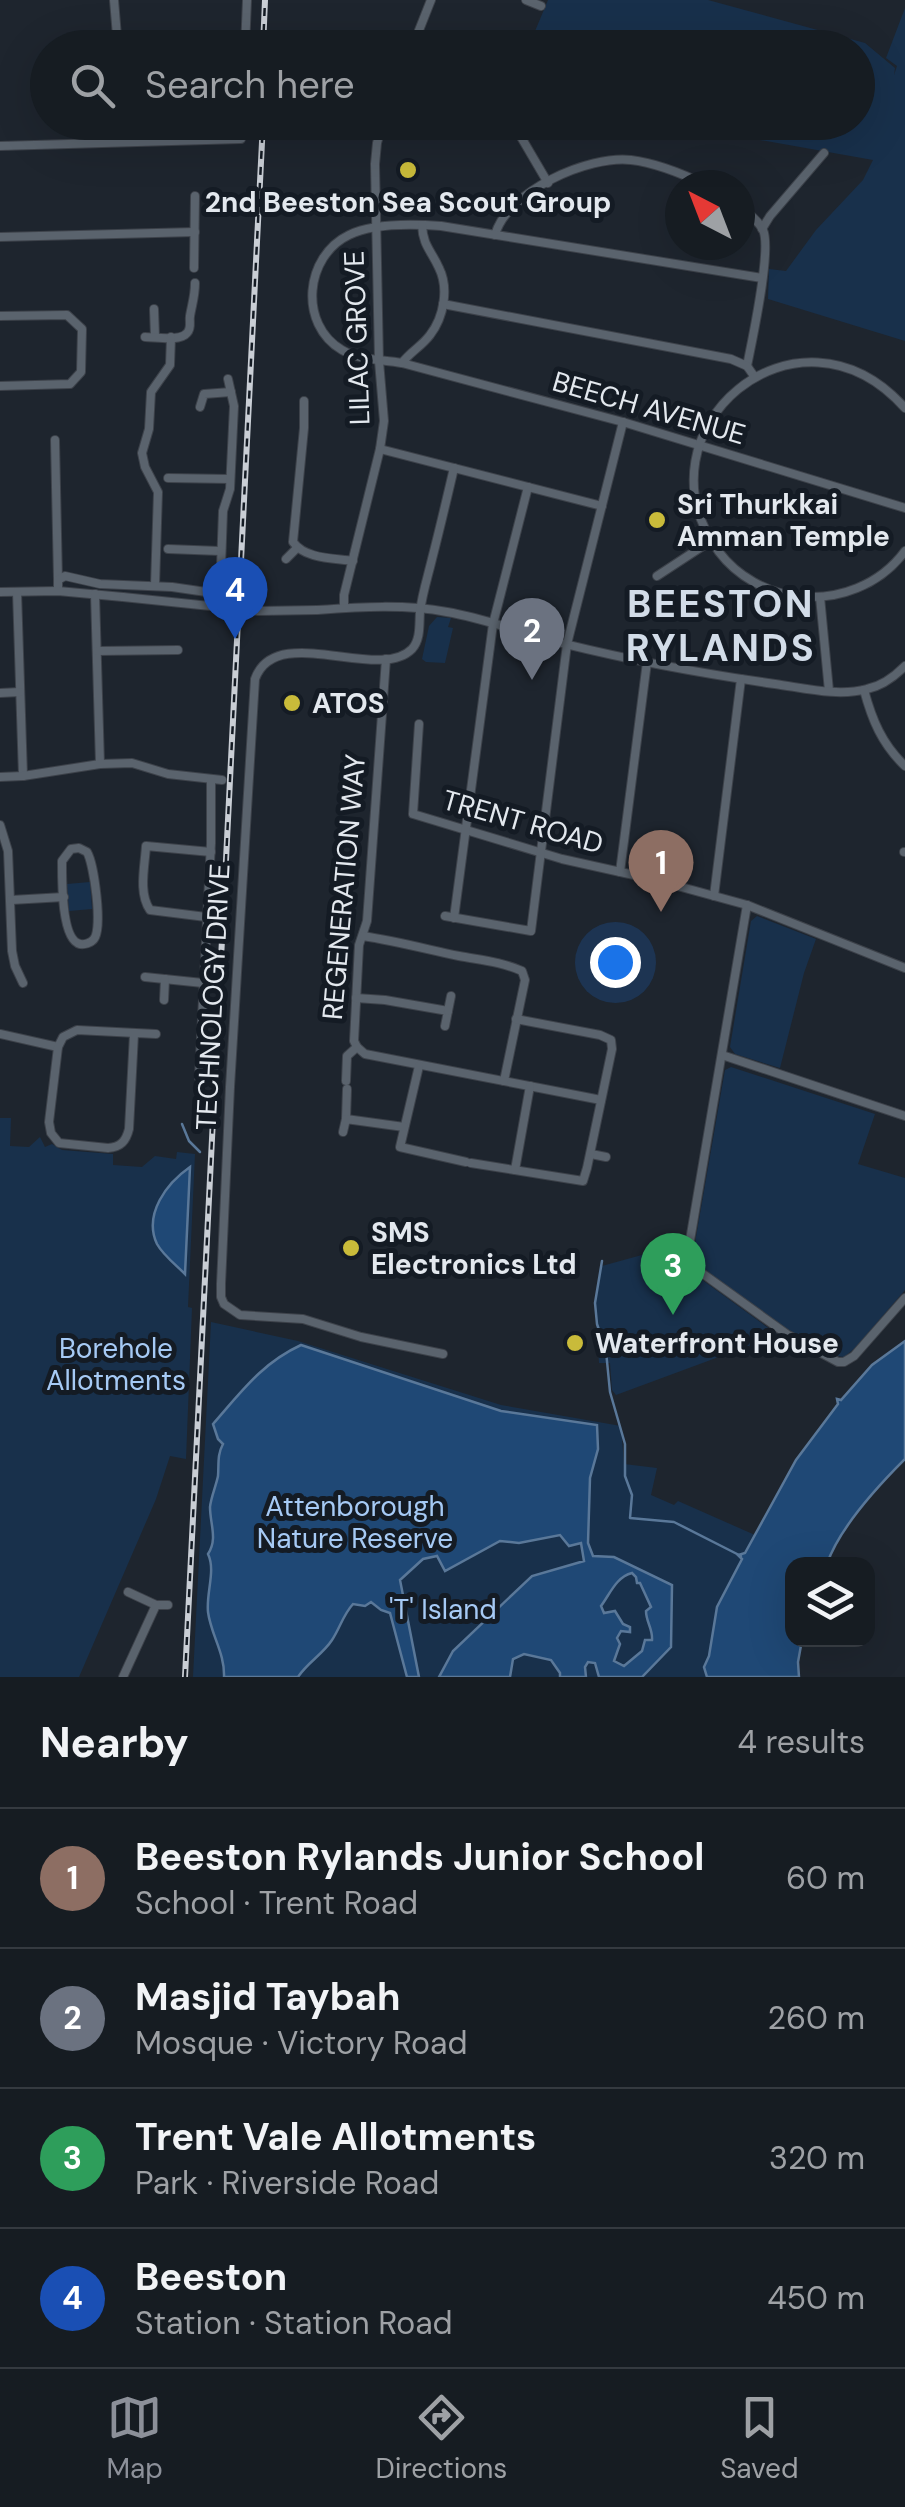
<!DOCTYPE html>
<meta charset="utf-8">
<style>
:root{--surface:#161c22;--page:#23292f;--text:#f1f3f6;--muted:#9ea1a5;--line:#353a40;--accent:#8c9099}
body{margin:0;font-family:"DM Sans",sans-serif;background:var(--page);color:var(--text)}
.controls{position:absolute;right:30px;bottom:30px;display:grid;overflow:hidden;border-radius:20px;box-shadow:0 10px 40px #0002}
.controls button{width:90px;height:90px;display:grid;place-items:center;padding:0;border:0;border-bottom:2px solid var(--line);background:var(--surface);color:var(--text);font:50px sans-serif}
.compass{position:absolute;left:665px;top:170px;width:90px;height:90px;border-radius:50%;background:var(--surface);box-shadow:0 10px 40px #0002;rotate:318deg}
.you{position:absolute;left:615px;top:962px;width:35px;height:35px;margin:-25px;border:8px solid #fff;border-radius:50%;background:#1a73e8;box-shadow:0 0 0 15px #1a73e833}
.badge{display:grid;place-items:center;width:65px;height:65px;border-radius:50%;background:var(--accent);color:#fff;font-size:32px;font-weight:700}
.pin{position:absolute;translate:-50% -82px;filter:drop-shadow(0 2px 5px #0008)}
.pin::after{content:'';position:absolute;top:52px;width:35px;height:30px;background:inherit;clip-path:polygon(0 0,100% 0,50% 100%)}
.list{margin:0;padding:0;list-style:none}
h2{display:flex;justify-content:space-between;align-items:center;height:130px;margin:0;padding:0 40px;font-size:42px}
h2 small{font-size:32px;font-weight:400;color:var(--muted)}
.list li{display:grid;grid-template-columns:65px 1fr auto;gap:30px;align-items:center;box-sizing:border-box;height:140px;padding:0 40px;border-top:2px solid var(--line)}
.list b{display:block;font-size:38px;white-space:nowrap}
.list p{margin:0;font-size:32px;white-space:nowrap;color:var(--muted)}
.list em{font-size:32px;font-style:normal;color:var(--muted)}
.icon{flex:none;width:55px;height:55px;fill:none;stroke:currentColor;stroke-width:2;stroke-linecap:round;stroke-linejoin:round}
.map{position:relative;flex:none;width:905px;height:1677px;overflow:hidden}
.search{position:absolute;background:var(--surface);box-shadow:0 10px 40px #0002;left:30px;right:30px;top:30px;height:110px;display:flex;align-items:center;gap:25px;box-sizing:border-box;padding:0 35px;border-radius:55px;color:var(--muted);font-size:38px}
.sheet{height:690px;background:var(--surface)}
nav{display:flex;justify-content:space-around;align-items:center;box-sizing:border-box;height:140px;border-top:2px solid var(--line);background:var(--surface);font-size:28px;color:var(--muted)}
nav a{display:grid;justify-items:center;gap:5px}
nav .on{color:var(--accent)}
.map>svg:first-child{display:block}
.green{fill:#18304b}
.water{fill:#1f4875;stroke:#5a7899;stroke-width:2.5;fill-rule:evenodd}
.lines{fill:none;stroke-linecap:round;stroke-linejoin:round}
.stream{stroke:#5a7899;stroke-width:2.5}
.minor-casing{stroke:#3d424a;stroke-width:10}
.minor{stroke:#5a636d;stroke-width:8}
.rail-casing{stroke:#c9ced5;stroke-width:6}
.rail{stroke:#141b24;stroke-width:2.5;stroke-dasharray:8;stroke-linecap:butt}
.minor-bridge-casing{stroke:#3d424a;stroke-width:10;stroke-linecap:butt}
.minor-bridge{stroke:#5a636d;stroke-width:8}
.poi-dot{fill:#c9bb3a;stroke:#141b24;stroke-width:4}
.labels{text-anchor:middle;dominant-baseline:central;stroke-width:10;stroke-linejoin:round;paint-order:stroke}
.poi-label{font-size:28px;font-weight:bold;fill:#e3e8ee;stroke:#141b24;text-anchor:start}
.street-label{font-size:28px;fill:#e3e8ee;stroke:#141b24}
.park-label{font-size:28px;fill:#a6caf5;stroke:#141b24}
.district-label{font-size:38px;font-weight:bold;letter-spacing:2.5px;fill:#d2dce8;stroke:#141b24}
</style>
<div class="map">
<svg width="905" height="1677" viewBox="0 0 905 1677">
<rect width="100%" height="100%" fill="#1e252e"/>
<g class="green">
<polygon points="548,0 708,0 865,43 895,68 894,75 897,66 886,58 905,8 905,341 768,299 769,269 786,271 816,230 863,180 873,160 664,123 858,122 858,48 528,48"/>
<polygon points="437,617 451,618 448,627 453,628 445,663 426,662 422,659 429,626"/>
<polygon points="90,882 92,909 69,911 67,884"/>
<polygon points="757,916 816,939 804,973 780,1068 735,1054 730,1047 751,921"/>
<path d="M731,1067L875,1114L858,1164L905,1178V1290L855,1348L844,1357C809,1355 724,1283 692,1260L725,1070Z"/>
<polygon points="0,1118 11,1118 10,1146 29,1147 40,1137 45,1147 52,1144 62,1150 113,1154 113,1165 142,1167 155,1156 176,1159 177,1152 195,1154 188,1307 192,1308 186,1459 170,1456 156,1499 79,1677 0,1677"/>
<polygon points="667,1248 680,1257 683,1266 778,1335 616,1395 612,1390 610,1363 599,1363 595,1302 602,1266"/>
<polygon points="211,1322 298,1341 501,1405 621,1426 624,1464 657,1468 651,1495 674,1505 678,1501 755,1535 714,1677 193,1677"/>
</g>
<g class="water">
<path d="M190,1167L185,1274C176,1265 163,1255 157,1244C143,1214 167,1183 190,1167Z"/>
<path d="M905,1341V1459C878,1486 839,1528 827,1564H792V1640H802L798,1662L799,1677H707L704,1667L709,1656L717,1607L742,1559L738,1555L745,1553L796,1460L838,1404L837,1399L841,1400L872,1365Z"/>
<path d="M301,1345L501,1411L597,1425L598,1449L590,1478L588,1543L593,1556L614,1557L672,1585L671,1647L642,1677H599L595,1663L588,1662L585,1667L586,1677H560V1673L551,1660L524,1654L513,1659L510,1677H439L453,1651L532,1576L584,1561L581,1543L569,1546L560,1535L519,1543L500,1541L445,1571L437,1556L423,1559L400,1580L419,1677H407L390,1613L381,1610L371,1602L365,1606L353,1604C343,1615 340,1628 332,1640C323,1654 307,1663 298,1677H224C225,1653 211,1635 208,1612C206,1592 216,1571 208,1554C218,1539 210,1524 210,1507C211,1497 216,1486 218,1476C219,1464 217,1455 223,1444L218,1439L213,1424C241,1392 262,1363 301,1345ZM632,1573L636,1577L637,1583H640L651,1607L646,1611C646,1622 653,1629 652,1640H645L642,1651L624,1666L614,1661L620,1644L617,1638L621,1631L630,1632V1627L623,1624L615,1611L604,1613L601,1606C610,1594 616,1577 632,1573Z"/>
</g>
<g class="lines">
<g class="stream">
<polyline points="182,1124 189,1141 200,1152"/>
<polyline points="602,1261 595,1303 597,1324 606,1351 610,1392 625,1444 625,1476 632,1495 630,1518 674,1522 741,1556"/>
</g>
<defs>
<g id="minor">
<polyline points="114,0 118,48"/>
<polyline points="526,0 541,6"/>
<polyline points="245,48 247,0"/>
<polyline points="412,48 431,0"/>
<polyline points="521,137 548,183"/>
<polyline points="0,146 241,139"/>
<path d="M740,207C748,213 758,220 763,230C772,249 752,341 747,366"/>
<polyline points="762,229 770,216 824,153"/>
<path d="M495,235C507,191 589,155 631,160C657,163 683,174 706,185"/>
<polyline points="0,237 195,232"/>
<polyline points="194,268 195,196"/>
<path d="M762,278L441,226C414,224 373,223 349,235C305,256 298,324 342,350C361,361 382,359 402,363L623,422L905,508"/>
<polyline points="443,304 731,359 747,366 754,376"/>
<polyline points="154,309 155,337"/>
<polyline points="0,316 67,315 82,329 81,372 70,384 0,386"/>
<path d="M145,337C155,337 180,342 187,333C192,328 189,322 190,316C192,304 195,296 195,283"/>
<path d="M402,363C410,352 422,346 430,335C444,317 449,288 439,268C431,250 423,246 422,225"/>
<path d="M304,401V428L293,542C305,559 333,558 353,561"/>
<polyline points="200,407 204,394 231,392"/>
<path d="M905,408C797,287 630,431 719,552C737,576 767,593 797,596C838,601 880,585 905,551"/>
<polyline points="55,440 58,580"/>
<polyline points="380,449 602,506"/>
<polyline points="168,478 230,479"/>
<polyline points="168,549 220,551"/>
<polyline points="286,559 297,548"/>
<polyline points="657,576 712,540"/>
<polyline points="155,586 158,492 145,467 142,453 149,429 151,392 170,365 171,337"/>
<polyline points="58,591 58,580 65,576 100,584 172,587 220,594 223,511 230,489 234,406 228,379"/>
<polyline points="0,592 58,591 123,597"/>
<polyline points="17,592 23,776"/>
<polyline points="95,594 100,764"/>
<polyline points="820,597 829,691"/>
<polyline points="344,608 344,595 380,449 384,421 379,361 375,164 377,143 383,122"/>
<path d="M317,610C360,607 405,604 447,612C487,619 526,634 565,644C634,661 705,674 775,684C804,688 838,697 867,689C882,686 894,677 905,666"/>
<polyline points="97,651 178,650"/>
<polyline points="386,659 367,921 359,945 354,1041 357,1047 365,1054 601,1100"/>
<path d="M864,690C872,720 882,744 905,766"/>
<polyline points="0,693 20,692"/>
<polyline points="419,724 413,814 562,859 652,879 747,905 905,968"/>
<polyline points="0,777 23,776 100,764 132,763 168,774 222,780"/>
<polyline points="0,825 8,851 12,951 15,966 23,983"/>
<path d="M71,849L79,848L87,852C94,864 103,928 94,939C91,943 84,945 80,944C61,940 62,877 62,861Z"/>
<polyline points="904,852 905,852"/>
<polyline points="620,872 647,662"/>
<polyline points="714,896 741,679"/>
<polyline points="11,900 64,897"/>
<polyline points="747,905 687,1258 699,1271 788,1335 838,1362 844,1362 854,1356 905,1298"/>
<polyline points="445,916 531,931 567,644 623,422"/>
<path d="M206,917L150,910C138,893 145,865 146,846L211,852"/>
<polyline points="454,918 493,624 528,487"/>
<path d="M363,936C395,941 426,949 459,956C480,960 502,962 522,971L525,980L504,1081"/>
<polyline points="145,977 203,983"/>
<polyline points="356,998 385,1000 448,1011 445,1026"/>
<polyline points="164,1000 165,979"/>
<polyline points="448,1011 451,996"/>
<polyline points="0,1034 58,1047"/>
<path d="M134,1034L129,1129C126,1141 121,1147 108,1148L59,1143L51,1133L49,1122L58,1047L63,1037L77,1030L156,1034"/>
<polyline points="722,1055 905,1116"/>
<polyline points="419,1066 400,1147 466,1162"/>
<polyline points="199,1078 211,843 211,779"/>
<polyline points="346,1081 347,1056 357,1047"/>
<polyline points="346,1119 347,1089"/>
<polyline points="343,1132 346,1119 404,1127"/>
<polyline points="591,1154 606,1157"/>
<polyline points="471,1163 583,1181 587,1168 612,1049 611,1040 600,1035 516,1019"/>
<polyline points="515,1170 530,1086"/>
<path d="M443,1354L361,1337L303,1319L240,1315L224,1304L221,1297V1284L230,1087L255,679C276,621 379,683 412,649C421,639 419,624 420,612C422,594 428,576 432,559C440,528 447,498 454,468"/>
<polyline points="128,1592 156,1605 168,1605"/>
<polyline points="123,1677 156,1605"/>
</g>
</defs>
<use href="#minor" class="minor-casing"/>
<use href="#minor" class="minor"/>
<defs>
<g id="rail">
<polyline points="263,48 265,0"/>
<polyline points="185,1677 263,122"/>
</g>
</defs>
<use href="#rail" class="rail-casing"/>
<use href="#rail" class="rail"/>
<defs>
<polyline id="minor-bridge" points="123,597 258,611 317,610"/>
</defs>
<use href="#minor-bridge" class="minor-bridge-casing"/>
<use href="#minor-bridge" class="minor-bridge"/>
</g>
<g class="poi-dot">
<circle cx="408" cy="170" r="10"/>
<circle cx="657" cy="520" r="10"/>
<circle cx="292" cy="703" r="10"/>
<circle cx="351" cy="1248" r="10"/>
<circle cx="575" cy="1343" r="10"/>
</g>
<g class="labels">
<g class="poi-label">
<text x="408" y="202" text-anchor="middle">2nd Beeston Sea Scout Group</text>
<text x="677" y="504">Sri Thurkkai<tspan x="677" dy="32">Amman Temple</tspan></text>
<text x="312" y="703">ATOS</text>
<text x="371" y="1232">SMS<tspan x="371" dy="32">Electronics Ltd</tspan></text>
<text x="595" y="1343">Waterfront House</text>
</g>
<g class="street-label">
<text transform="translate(357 338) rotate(-92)">LILAC GROVE</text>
<text transform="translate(649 408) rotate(16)">BEECH AVENUE</text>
<text transform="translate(523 822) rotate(16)">TRENT ROAD</text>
<text transform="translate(344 887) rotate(-85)">REGENERATION WAY</text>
<text transform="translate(213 997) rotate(-87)">TECHNOLOGY DRIVE</text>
</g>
<g class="park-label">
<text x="116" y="1348">Borehole<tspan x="116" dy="32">Allotments</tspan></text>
<text x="355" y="1506">Attenborough<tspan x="355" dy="32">Nature Reserve</tspan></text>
<text x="443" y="1609">'T' Island</text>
</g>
<g class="district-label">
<text x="721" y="604">BEESTON<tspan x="721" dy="44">RYLANDS</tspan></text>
</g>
</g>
</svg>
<div class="controls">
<button><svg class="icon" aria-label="layers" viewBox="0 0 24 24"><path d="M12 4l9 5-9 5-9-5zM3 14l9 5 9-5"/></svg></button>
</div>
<svg class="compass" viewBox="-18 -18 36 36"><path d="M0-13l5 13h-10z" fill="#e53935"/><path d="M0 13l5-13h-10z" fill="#9ea1a5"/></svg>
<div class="you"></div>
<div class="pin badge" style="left:661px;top:912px;background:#8d6e63">1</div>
<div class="pin badge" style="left:532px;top:680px;background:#6b7280">2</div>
<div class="pin badge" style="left:673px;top:1315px;background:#2e9e5b">3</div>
<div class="pin badge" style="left:235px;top:639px;background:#1a4fb4">4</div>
<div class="search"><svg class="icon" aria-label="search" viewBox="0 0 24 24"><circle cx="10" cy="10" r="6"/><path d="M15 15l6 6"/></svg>Search here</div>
</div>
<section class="sheet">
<h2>Nearby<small>4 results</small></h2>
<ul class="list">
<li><span class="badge" style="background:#8d6e63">1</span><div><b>Beeston Rylands Junior School</b><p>School · Trent Road</p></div><em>60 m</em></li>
<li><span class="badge" style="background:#6b7280">2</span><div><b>Masjid Taybah</b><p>Mosque · Victory Road</p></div><em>260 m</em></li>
<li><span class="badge" style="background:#2e9e5b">3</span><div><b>Trent Vale Allotments</b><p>Park · Riverside Road</p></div><em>320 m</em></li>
<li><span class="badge" style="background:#1a4fb4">4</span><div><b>Beeston</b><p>Station · Station Road</p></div><em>450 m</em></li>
</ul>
</section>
<nav>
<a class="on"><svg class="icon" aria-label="map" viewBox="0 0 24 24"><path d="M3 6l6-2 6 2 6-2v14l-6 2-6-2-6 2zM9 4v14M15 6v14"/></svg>Map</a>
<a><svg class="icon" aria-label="directions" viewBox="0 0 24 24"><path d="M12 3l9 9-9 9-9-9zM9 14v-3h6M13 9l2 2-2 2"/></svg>Directions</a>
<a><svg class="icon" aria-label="saved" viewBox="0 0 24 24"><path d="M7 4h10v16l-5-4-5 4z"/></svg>Saved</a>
</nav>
